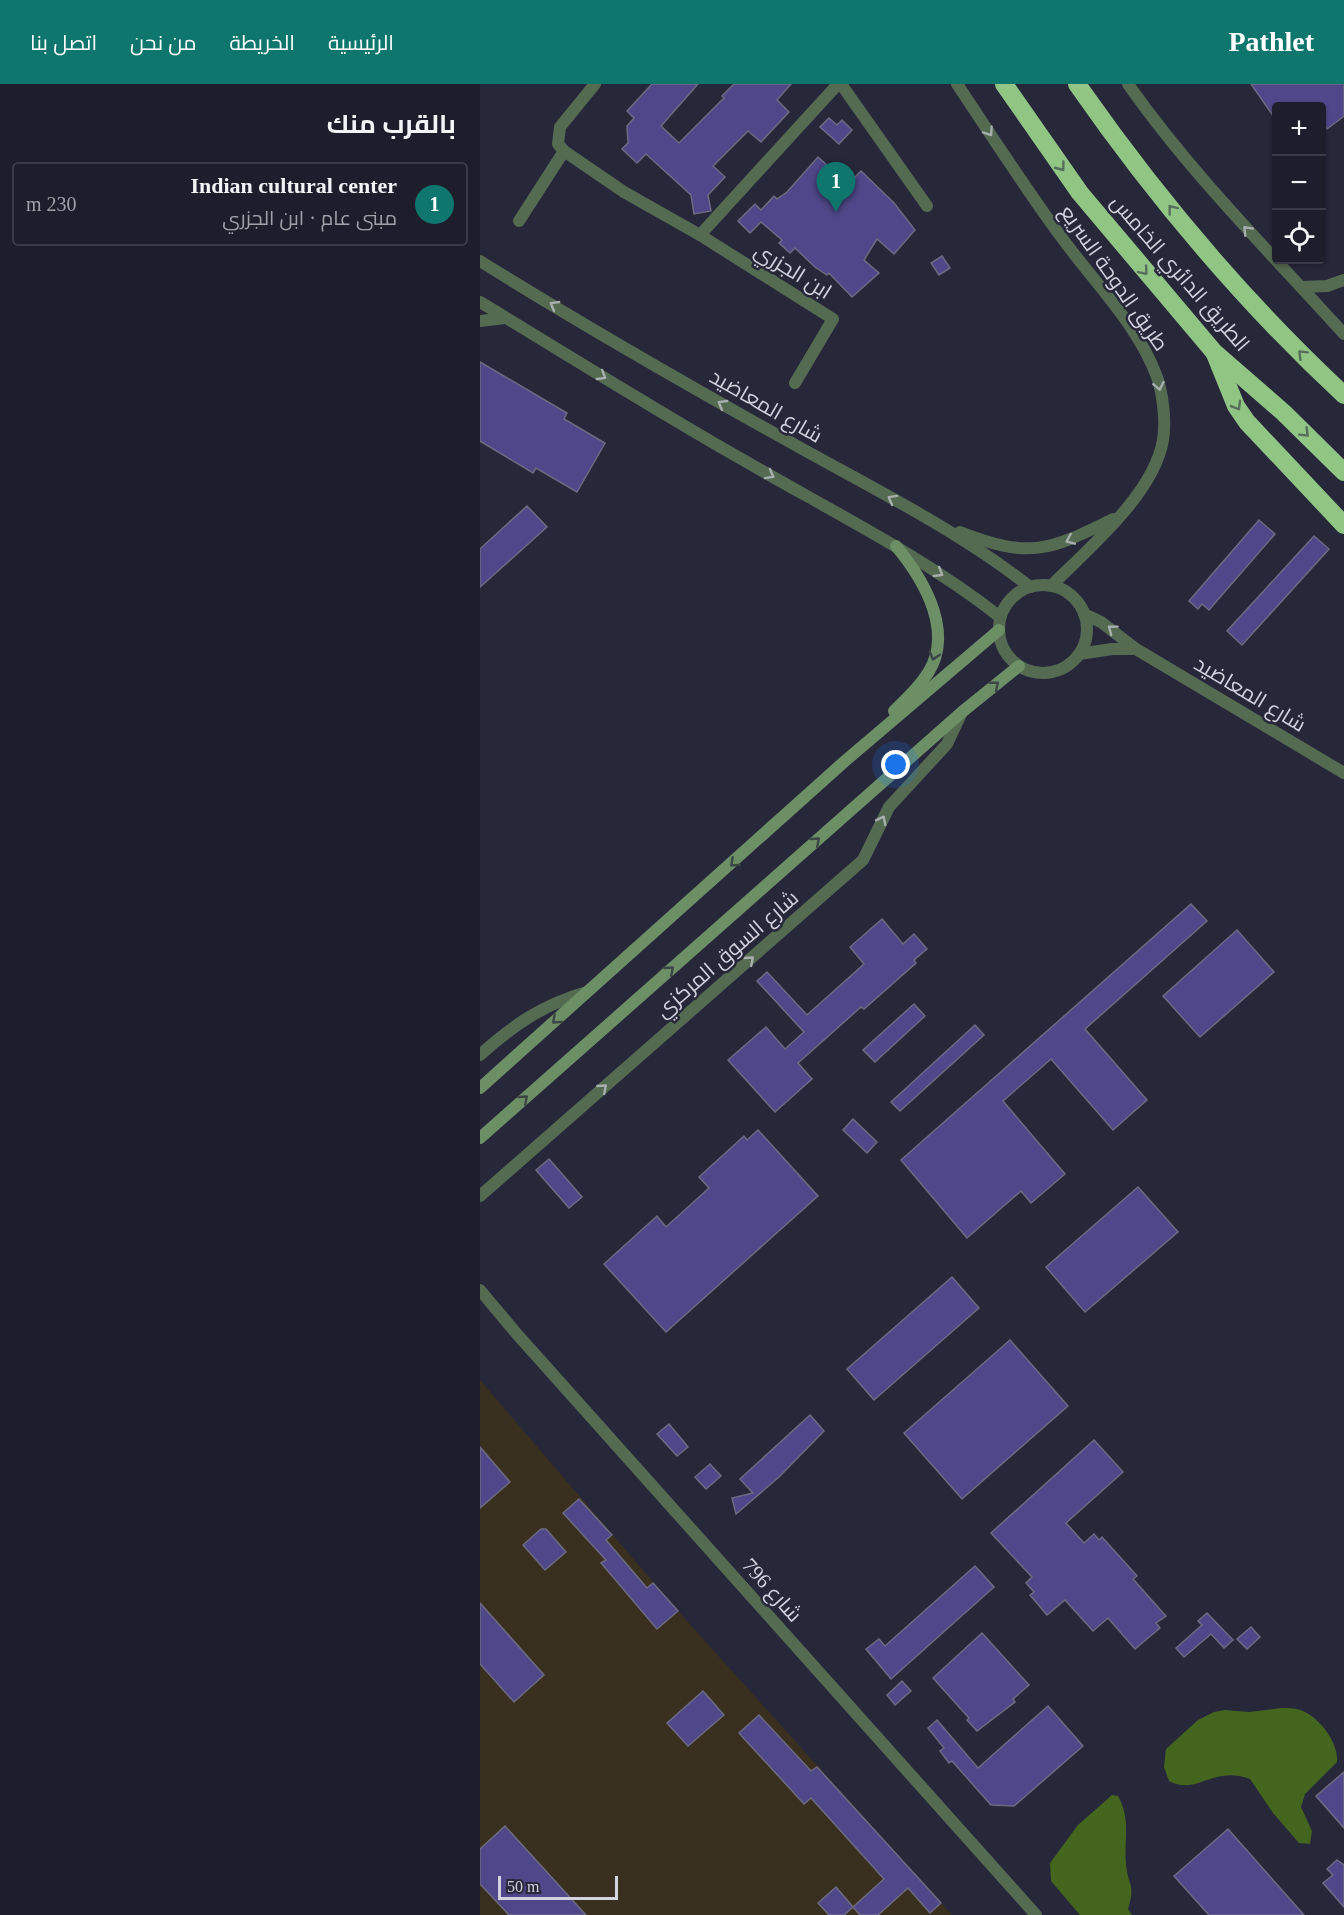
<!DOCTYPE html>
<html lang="ar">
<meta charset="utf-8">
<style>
:root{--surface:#1d1d2c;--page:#252634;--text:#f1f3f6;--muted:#a0a2a9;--line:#3b3b48;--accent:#0f766e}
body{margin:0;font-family:"Times New Roman",Cairo,serif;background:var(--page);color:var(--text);direction:rtl}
.controls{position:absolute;right:18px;top:18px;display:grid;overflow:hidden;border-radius:6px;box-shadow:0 2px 4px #0004}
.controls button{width:54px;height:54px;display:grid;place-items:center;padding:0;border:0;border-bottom:2px solid var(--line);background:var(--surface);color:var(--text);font:30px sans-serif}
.scale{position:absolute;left:18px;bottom:15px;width:120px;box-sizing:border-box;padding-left:6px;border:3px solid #d3d3e0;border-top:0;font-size:16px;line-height:21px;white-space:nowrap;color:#d3d3e0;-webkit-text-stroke:4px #27273a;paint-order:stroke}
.you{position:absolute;left:416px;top:681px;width:21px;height:21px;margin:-15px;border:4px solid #fff;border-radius:50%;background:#1a73e8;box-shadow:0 0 0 9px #1a73e833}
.badge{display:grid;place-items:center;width:39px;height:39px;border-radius:50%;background:var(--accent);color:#fff;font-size:20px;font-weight:700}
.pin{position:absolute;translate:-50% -50px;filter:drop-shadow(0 2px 3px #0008)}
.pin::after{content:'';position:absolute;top:32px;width:21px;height:18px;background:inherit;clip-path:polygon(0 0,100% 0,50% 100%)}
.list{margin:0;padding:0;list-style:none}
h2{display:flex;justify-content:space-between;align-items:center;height:78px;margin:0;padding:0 24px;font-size:26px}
h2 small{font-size:20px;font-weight:400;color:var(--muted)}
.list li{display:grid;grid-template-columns:39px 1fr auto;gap:18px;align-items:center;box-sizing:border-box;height:84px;margin:0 12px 12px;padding:0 12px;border:2px solid var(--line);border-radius:6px}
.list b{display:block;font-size:22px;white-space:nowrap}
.list p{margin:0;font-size:20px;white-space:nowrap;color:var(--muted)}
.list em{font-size:20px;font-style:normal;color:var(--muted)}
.icon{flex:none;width:33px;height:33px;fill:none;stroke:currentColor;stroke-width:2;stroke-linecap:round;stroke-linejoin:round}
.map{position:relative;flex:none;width:864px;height:1831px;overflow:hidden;direction:ltr}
header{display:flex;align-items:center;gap:36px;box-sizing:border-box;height:84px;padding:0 30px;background:var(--accent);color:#fff}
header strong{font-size:28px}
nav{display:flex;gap:33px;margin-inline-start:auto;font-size:21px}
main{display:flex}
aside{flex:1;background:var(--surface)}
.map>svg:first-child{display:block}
.commercial{fill:#392f1f}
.forest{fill:#43651e}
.building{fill:#4f4789;stroke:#6c6b81;stroke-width:1.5}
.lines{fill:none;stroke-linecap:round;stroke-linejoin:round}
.minor{stroke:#556b51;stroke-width:12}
.tertiary{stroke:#556b51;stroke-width:12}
.secondary{stroke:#6d8f66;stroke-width:12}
.motorway{stroke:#90c584;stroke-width:18}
.oneway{stroke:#a7afae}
.oneway2{stroke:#566e5b}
.oneway3{stroke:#3c4647}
.labels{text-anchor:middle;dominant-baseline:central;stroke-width:5;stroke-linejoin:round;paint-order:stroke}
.street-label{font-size:21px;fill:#d3d3e0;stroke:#27273a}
</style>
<header>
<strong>Pathlet</strong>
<nav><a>الرئيسية</a><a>الخريطة</a><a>من نحن</a><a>اتصل بنا</a></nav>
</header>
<main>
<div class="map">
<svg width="864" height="1831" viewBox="0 0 864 1831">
<rect width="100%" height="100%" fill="#27273a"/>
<polygon class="commercial" points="0,1296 198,1527 472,1831 0,1831"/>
<g class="forest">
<path d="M801,1624C807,1624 814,1624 820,1626C839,1632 859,1659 857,1678L825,1710L821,1723L832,1747L830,1760L819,1759L793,1729L770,1695C732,1681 718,1712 689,1697L684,1683L686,1665L718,1636L734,1628L745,1626L769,1628Z"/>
<path d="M632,1711L638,1712C651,1735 644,1755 646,1780C648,1803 656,1800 648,1825L652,1831H600L571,1797L570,1779L598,1741Z"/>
</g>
<g class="building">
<polygon points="172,0 218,0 181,42 199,59 244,14 242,12 254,0 311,0 297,16 309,28 281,58 268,47 233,82 245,93 228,111 231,127 214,130 211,111 166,70 157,79 142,65 148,59 147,42 154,34 147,27"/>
<polygon points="771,0 864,0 864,32 847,45 842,36 842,22 796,22 796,36"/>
<polygon points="349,34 357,41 362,36 372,46 359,60 340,43"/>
<polygon points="338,73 368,100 381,87 414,119 435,146 414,170 397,155 384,176 399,189 372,213 349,189 347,191 335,183 315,164 310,169 299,159 302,156 281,138 270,149 258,137 275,120 281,126 294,112 297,115 307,108"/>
<polygon points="462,172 470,184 459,191 451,179"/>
<polygon points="0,278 87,329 84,335 125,359 97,408 56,384 53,389 0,357"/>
<polygon points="47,422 67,443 0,503 0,465"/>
<polygon points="779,436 795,450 729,526 722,520 718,525 709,517"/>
<polygon points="834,452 849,465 762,561 747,547"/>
<polygon points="711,820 727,837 605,945 667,1016 633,1046 571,975 523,1017 585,1090 551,1119 541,1107 487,1154 421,1076"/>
<polygon points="402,835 423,860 434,850 447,865 434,876 436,879 384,925 381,923 318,979 332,995 295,1028 248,976 286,943 305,965 324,948 277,897 287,888 327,931 384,880 370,863"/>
<polygon points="757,846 794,888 720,953 683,912"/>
<polygon points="434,920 445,932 395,978 383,966"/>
<polygon points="495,941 504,951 420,1027 411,1018"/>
<polygon points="373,1035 397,1058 387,1069 363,1046"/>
<polygon points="278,1046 338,1112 186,1248 124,1180 177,1132 186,1143 229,1104 219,1093 264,1052 267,1056"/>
<polygon points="69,1075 102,1113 89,1124 56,1086"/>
<polygon points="658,1103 698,1148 605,1228 566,1183"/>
<polygon points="472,1193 499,1224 394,1316 367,1285"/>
<polygon points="530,1256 588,1322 482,1415 424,1349"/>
<polygon points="330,1331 344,1347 299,1393 256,1430 252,1414 273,1409 260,1395"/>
<polygon points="189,1340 208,1363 197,1372 177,1350"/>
<polygon points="614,1356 643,1388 586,1439 604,1459 614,1450 619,1456 622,1453 657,1492 653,1495 686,1532 676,1539 680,1544 655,1565 628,1534 613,1547 585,1516 567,1531 550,1511 554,1508 546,1499 552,1493 511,1449"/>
<polygon points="0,1363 30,1398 0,1424"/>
<polygon points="230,1380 241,1392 226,1405 215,1393"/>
<polygon points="99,1415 132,1451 126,1456 167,1504 173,1499 198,1527 177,1545 121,1479 126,1476 83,1429"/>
<polygon points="61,1445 66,1445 86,1468 65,1486 43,1461"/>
<polygon points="495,1482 514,1503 411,1595 386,1565 399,1555 405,1562"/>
<polygon points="0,1519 64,1591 34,1618 0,1580"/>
<polygon points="727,1529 753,1556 744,1564 731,1550 704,1573 696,1564 722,1541 718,1537"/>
<polygon points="771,1543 780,1553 767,1565 757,1555"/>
<polygon points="502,1549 549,1601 533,1615 535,1618 497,1647 487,1636 489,1634 453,1594"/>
<polygon points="422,1597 431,1607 415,1621 407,1611"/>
<polygon points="223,1607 244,1631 208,1662 187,1639"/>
<polygon points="568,1622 603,1662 534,1722 511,1721 472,1677 469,1679 460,1667 464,1664 448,1644 457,1636 498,1684"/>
<polygon points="279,1631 331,1687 337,1683 461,1819 450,1829 428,1804 398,1831 380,1831 373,1823 404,1795 331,1714 324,1720 259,1649"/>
<polygon points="864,1688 864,1744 836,1712"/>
<polygon points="25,1742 106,1831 29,1831 0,1800 0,1765"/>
<polygon points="748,1745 824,1831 729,1831 694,1792"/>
<polygon points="857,1776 864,1781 864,1823 843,1799 853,1791 847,1785"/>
<polygon points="356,1803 373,1823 364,1831 349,1831 338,1819"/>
</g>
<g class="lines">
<g class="minor">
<polyline points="115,0 80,43 78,60 84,67 144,108 220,151 353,235 315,299"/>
<polyline points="361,0 447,122"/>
<polyline points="39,137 84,67"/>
<polyline points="220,151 358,0"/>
<polyline points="822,203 847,202 864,196"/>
<polyline points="604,530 621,538 656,565 864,689"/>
<polyline points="599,570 632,565 656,565"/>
<path d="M0,971C33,941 64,920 107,908"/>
<polyline points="0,1112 383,776 409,723 467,660 482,628"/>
<polyline points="0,1206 36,1249 556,1831"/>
</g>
<g class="tertiary">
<path d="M477,0C511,51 545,104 582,154C614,198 658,241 677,293C683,310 686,338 683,356C674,410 608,465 571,502"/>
<path d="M648,0C712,91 790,168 864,250"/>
<path d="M0,177C104,242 211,303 317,362C396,406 479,447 550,503"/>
<path d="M0,218C88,271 175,326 265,377C351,427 441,471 520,533"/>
<polyline points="0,237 25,234"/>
<path d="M480,448C549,475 569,467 633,435"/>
<circle cx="563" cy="545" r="44"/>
</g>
<g class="secondary">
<path d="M414,627C424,617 435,607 443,596C478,553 445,497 416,462"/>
<polyline points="0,1004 365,677 519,546"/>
<polyline points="0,1054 482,628 539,582"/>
</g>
<g class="motorway">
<polyline points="524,0 600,109 734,268 804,329 864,388"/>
<path d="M597,0C675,112 764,218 864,311"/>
<polyline points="735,270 756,322 767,338 864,441"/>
</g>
</g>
<defs><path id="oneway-chevron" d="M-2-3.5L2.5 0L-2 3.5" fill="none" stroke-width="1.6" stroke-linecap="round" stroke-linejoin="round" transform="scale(1.5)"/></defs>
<g class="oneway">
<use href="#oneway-chevron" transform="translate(509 48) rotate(56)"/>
<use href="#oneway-chevron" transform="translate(767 146) rotate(-134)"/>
<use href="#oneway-chevron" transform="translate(74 221) rotate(-150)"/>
<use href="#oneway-chevron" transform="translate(122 292) rotate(31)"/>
<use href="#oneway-chevron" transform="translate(679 302) rotate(78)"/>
<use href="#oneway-chevron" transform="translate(242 320) rotate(-150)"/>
<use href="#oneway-chevron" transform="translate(290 391) rotate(29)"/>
<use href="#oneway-chevron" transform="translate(412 415) rotate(-151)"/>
<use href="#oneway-chevron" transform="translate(590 456) rotate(157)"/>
<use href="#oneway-chevron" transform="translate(459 489) rotate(31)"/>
<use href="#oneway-chevron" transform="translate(632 545) rotate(-143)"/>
<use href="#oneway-chevron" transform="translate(402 736) rotate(-63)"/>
<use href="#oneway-chevron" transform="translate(270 876) rotate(-41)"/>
<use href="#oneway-chevron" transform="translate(123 1004) rotate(-41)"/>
</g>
<g class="oneway2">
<use href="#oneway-chevron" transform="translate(581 83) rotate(53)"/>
<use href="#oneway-chevron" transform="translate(692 125) rotate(-128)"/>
<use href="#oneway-chevron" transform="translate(664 187) rotate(50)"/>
<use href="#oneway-chevron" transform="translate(822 270) rotate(-135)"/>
<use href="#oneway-chevron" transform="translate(757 322) rotate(60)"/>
<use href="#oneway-chevron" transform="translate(825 349) rotate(45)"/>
</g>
<g class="oneway3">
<use href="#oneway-chevron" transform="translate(454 572) rotate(107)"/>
<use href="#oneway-chevron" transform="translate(515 601) rotate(-39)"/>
<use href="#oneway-chevron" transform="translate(336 757) rotate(-41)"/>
<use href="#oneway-chevron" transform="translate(254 779) rotate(138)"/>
<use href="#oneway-chevron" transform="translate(190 886) rotate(-41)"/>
<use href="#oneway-chevron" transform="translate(76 936) rotate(138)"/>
<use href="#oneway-chevron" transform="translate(44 1015) rotate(-41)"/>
</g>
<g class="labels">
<g class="street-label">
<text transform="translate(313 187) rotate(32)">ابن الجزري</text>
<text transform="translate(700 189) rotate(49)">الطريق الدائري الخامس</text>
<text transform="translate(634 194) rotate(55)">طريق الدوحة السريع</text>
<text transform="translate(286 322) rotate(30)">شارع المعاضيد</text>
<text transform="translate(770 610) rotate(31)">شارع المعاضيد</text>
<text transform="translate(247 870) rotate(-41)">شارع السوق المركزي</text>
<text transform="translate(292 1506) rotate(48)">شارع 796</text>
</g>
</g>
</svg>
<div class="controls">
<button>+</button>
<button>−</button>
<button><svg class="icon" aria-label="locate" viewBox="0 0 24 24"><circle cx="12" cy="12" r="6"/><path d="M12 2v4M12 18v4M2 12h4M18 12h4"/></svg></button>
</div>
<div class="scale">50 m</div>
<div class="you"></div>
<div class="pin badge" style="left:356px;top:128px">1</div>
</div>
<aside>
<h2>بالقرب منك<small></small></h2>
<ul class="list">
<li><span class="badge">1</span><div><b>Indian cultural center</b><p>مبنى عام · ابن الجزري</p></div><em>230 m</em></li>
</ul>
</aside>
</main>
